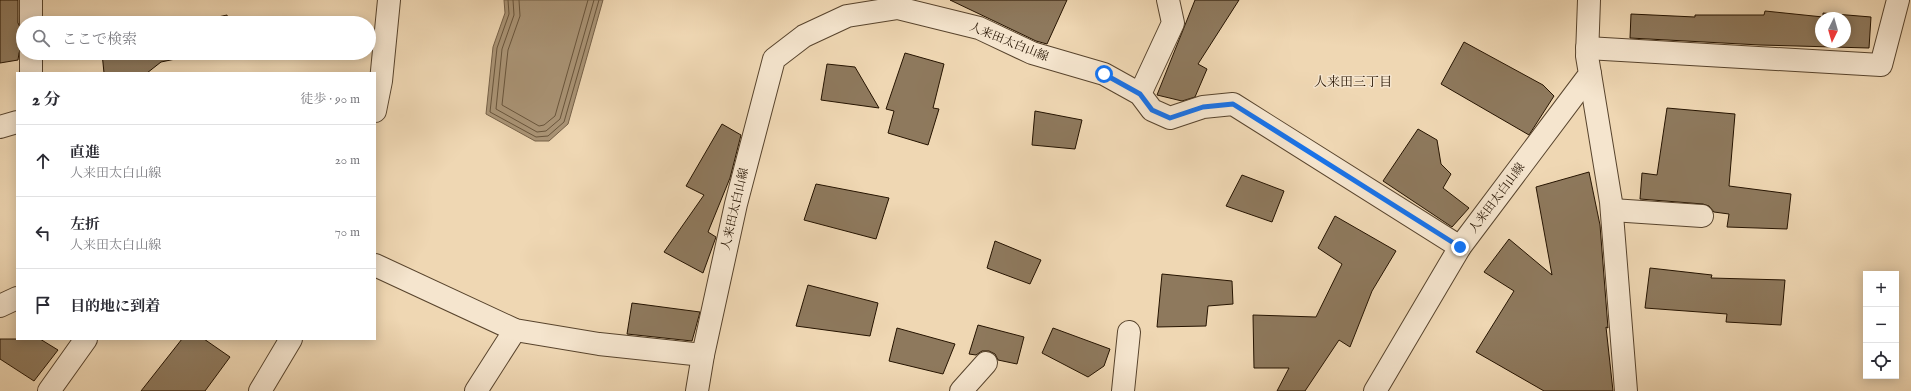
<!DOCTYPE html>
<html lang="ja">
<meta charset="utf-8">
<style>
:root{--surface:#fff;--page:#f2f2f3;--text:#2b2b33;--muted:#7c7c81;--line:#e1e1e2}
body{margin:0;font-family:"IM FELL English","Noto Serif JP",serif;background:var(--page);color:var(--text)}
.controls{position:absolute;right:12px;bottom:12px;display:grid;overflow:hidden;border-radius:0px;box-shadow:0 2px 10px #0003}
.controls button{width:36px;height:36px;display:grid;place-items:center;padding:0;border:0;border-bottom:1px solid var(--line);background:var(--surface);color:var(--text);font:20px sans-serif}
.compass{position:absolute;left:1815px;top:12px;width:36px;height:36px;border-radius:50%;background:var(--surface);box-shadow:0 2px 10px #0003;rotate:185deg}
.stop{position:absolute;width:12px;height:12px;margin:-9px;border:3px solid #1a73e8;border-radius:50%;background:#fff}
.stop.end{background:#1a73e8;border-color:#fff;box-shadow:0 1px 4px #0008}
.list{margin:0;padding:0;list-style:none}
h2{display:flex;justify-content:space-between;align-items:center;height:52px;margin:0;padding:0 16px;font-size:17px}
h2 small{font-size:13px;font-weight:400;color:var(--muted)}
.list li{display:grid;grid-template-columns:26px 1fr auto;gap:12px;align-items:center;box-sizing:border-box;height:72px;padding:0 16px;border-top:1px solid var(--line)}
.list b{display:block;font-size:15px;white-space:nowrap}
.list p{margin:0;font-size:13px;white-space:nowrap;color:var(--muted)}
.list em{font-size:13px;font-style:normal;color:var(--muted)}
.icon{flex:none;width:22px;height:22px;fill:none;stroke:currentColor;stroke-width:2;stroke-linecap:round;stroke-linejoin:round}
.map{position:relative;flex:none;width:1911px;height:391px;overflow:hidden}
.search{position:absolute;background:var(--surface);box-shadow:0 2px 10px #0003;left:16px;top:16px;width:360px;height:44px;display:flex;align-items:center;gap:10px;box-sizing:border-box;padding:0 14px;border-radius:22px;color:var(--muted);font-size:15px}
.panel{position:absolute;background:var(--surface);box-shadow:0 2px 10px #0003;left:16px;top:72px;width:360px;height:268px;border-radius:0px}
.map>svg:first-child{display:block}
.water{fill:#aa9476;stroke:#756047}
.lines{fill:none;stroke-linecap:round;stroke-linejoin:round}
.shore{stroke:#68543b;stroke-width:1}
.building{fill:#8e795d;stroke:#251300;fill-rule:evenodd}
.minor-casing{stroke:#58442d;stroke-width:24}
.tertiary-casing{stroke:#58442d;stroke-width:24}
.minor{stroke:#f5e5ce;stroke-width:22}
.tertiary{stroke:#f5e5ce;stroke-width:22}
.route{stroke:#1a73e8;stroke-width:5}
.labels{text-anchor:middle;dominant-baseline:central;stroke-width:3;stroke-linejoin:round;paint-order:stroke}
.street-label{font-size:12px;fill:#251300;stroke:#f5e5ce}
.neighbourhood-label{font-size:13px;fill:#251300;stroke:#f5e5ce}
</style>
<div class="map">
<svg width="1911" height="391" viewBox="0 0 1911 391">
<rect width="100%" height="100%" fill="#efd7b3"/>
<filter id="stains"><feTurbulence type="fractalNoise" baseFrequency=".005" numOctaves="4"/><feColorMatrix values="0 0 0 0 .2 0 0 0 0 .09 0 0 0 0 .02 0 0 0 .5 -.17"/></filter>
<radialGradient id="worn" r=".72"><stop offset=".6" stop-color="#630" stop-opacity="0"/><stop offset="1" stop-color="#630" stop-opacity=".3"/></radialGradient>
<polygon class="water" points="504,0 603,0 568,124 549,141 535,141 486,114 493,47 505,13"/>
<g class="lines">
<g class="shore">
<polyline points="508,0 509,14 497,48 490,112 536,137 548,136 564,122 599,0"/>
<polyline points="513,0 514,15 502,49 496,109 537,132 546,131 560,119 594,0"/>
<polyline points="519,0 520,16 508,50 502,105 539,126 544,125 555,116 588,0"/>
</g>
</g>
<g class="building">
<polygon points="0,0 18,0 18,23 22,31 23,43 19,53 18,60 0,63"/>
<polygon points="950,0 1067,0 1047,44 1036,41"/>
<polygon points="1195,0 1239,0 1198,64 1207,69 1195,97 1182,101 1157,95"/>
<path d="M1765,11L1823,17V13L1871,17L1869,48L1760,45L1630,38L1631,14L1695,17V15H1764ZM1821,18H1845V42H1821Z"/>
<polygon points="227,15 229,23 191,23"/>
<polygon points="1464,42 1543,85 1554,96 1529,135 1441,84"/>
<polygon points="102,53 204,53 161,62 147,73 104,73"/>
<polygon points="905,53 944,64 933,108 939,109 928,145 888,133 894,111 886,109"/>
<polygon points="827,64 855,67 879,108 821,100"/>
<polygon points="1667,108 1735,114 1729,186 1791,194 1787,229 1727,227 1729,214 1714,212 1709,206 1703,204 1640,199 1642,173 1657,175"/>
<polygon points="1035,111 1082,120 1075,149 1032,145"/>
<polygon points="722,124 741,135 730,178 708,232 716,237 703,273 664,252 704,195 686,186"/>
<polygon points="1418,129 1437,140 1441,164 1451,174 1443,188 1469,208 1452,227 1383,181"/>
<polygon points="1589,172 1600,225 1608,328 1606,327 1613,391 1544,391 1476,352 1514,291 1484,272 1509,239 1552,275 1536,187"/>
<polygon points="1242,175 1284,191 1272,222 1226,206"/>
<polygon points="816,184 889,198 876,239 804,220"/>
<polygon points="1335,216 1396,251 1372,291 1350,347 1339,340 1305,391 1277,391 1289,368 1254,368 1253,315 1316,317 1342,264 1318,248"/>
<polygon points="995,241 1041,260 1030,284 987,268"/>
<polygon points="1650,268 1712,275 1711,278 1785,280 1781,325 1726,322 1727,314 1645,308"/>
<polygon points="1162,274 1232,281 1233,304 1208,306 1206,326 1157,327"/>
<polygon points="808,285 878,303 870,336 796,326"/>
<polygon points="632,303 700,312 692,341 627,334"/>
<polygon points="978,325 1024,337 1017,364 998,360 995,354 989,351 982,351 976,355 969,354"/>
<polygon points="897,328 955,344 943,374 889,361"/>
<polygon points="1053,328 1110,349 1104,366 1088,377 1042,353"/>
<polygon points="0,339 40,339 58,350 34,381 0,359"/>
<polygon points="182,339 204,339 230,357 205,391 141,391"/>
</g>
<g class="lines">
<defs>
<g id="minor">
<polyline points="31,0 31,23"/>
<polyline points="1587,48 1881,65 1898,0"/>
<polyline points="31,53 31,73"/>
<polyline points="1590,74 1611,202 1626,391"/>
<polyline points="1140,94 1173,23 1168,0"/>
<polyline points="0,127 17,122"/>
<polyline points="1612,210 1702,216"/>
<polyline points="375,265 515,330 599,344 703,355 736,204 774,59 804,36 847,16 898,8 979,28 1032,53 1104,74 1140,94 1152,110 1170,118 1203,107 1233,104 1460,247 1590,74 1587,56 1589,0"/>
<polyline points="0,306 17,298"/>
<polyline points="49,391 86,339"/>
<polyline points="476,391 515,330"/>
<polyline points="697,391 703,355"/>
<polyline points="961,391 986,363"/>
<polyline points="1123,391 1129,332"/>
<polyline points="1375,391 1460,247"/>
</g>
<g id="tertiary">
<polyline points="375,111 381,81 389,0"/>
<polyline points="260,391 291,339"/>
</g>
</defs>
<use href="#minor" class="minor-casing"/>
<use href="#tertiary" class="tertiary-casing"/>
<use href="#minor" class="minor"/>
<use href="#tertiary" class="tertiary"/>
</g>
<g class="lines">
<polyline class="route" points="1104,74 1140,94 1152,110 1170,118 1203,107 1233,104 1460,247"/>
</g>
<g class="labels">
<g class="street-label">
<text transform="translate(1009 42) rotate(22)">人来田太白山線</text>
<text transform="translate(1497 198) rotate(-53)">人来田太白山線</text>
<text transform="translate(735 209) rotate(-77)">人来田太白山線</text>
</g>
<g class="neighbourhood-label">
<text x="1353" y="82">人来田三丁目</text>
</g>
</g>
<rect width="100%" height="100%" filter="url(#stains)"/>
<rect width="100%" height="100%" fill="url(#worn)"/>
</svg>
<div class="controls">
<button>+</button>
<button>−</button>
<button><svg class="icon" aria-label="locate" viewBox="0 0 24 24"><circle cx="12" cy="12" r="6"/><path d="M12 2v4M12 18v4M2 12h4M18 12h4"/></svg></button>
</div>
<svg class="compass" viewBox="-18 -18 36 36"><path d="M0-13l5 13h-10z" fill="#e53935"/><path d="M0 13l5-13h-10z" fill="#7c7c81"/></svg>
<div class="stop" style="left:1104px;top:74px"></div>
<div class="stop end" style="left:1460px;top:247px"></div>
<div class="search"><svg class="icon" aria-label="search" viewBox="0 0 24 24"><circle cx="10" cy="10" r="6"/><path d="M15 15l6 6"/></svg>ここで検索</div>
<section class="panel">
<h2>2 分<small>徒歩 · 90 m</small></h2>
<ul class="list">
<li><svg class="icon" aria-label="ahead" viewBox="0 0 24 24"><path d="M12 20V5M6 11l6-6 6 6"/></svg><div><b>直進</b><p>人来田太白山線</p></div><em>20 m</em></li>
<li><svg class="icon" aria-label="left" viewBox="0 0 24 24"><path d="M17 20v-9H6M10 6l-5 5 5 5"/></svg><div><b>左折</b><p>人来田太白山線</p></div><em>70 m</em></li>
<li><svg class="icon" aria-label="arrive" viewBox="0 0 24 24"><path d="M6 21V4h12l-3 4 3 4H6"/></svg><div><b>目的地に到着</b></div></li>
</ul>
</section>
</div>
